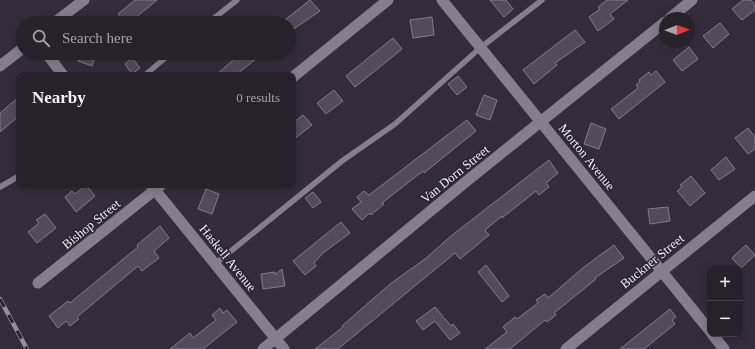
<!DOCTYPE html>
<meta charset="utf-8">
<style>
:root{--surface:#27212c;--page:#2f2934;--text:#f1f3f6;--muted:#a4a3a9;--line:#433e48}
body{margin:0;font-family:Georgia,serif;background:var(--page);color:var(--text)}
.controls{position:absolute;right:12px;bottom:12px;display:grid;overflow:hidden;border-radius:8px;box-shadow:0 2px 10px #0003}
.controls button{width:36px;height:36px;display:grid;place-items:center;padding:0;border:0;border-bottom:1px solid var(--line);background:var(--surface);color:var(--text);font:20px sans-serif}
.compass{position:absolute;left:659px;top:12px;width:36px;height:36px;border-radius:50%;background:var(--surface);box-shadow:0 2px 10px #0003;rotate:89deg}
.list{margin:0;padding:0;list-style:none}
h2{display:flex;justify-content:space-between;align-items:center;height:52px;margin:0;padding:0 16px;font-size:17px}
h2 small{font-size:13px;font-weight:400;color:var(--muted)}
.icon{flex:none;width:22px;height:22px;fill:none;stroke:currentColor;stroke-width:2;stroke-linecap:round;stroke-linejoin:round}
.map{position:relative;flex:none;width:755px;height:349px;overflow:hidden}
.search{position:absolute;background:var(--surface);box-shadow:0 2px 10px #0003;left:16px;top:16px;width:280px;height:44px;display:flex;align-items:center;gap:10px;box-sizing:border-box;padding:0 14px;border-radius:22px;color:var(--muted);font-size:15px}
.panel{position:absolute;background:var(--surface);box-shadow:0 2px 10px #0003;left:16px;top:72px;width:280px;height:116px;border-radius:8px}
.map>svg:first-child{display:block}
.building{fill:#534b5b;stroke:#847c8d}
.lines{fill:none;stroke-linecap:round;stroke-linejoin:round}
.service{stroke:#867e8f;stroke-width:5.5}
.minor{stroke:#867e8f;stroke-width:11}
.rail-casing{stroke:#958e9b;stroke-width:4.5}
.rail{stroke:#2a2331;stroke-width:3;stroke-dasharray:9;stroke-linecap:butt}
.labels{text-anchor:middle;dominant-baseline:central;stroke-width:3;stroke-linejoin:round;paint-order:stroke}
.street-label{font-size:13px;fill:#f3eef8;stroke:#2a2331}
</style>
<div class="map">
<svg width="755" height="349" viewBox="0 0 755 349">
<rect width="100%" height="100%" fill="#342c3b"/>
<g class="building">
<polygon points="135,0 157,0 129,23 125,23 118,14"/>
<polygon points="310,0 320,11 289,32 289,23 281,23"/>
<polygon points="490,0 506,0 513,9 504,17"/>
<polygon points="607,0 628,0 610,14 614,19 598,31 589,17 600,9 598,7"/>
<polygon points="743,0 751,0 755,5 755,10 742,20 732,9"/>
<polygon points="432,17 434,35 413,38 410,20"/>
<polygon points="720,23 729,34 713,48 703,36"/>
<polygon points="575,30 585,42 555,63 557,65 534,84 523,70"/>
<polygon points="393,38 402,49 355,87 346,76"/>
<polygon points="689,47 698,59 682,71 673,60"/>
<polygon points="81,53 96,53 92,66 78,61"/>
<polygon points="241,53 263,53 236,75 216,75"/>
<polygon points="132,58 140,68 132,74 125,64"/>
<polygon points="656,71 665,82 619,119 611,109 638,88 636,85 640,82 639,80 649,72 651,75"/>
<polygon points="458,76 467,87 457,95 448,84"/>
<polygon points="334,90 343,101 326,114 317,103"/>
<polygon points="484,95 497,100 490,120 476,115"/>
<polygon points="19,97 19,116 0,132 0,113"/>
<polygon points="303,115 312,125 293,140 293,123"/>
<polygon points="467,120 476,131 424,173 423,171 382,203 384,204 371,215 370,213 362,220 352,209 361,202 357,197 364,191 369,195"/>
<polygon points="591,123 606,129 599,149 584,144"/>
<polygon points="748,128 755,137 755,149 748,154 735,138"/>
<polygon points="726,157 735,169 719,180 711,170"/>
<polygon points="549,160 558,173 546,183 549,187 539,195 536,191 502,218 502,216 485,230 489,235 460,259 455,253 338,349 315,349 343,327 342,326 390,284 425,259 451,236"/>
<polygon points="691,176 705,193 690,206 677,191 682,187 680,185"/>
<polygon points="86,185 95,196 76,212 65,197 72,191 75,194"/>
<polygon points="206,189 219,194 212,214 198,209"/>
<polygon points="313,192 321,202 313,208 305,198"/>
<polygon points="668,207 670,221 650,224 648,209"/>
<polygon points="45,214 56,228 37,243 28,232 39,223 36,220"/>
<polygon points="341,222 350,233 323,253 314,263 316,266 305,275 293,261"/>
<polygon points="160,226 169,238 154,251 159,258 142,271 138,266 77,317 79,319 70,326 66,321 58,328 49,316 68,301 70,303 138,247 137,245"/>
<polygon points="614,245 624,258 595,278 596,279 554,313 556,315 547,322 545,320 510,349 485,349 507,332 503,327 515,317 517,319 538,303 536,300 545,294 548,298 584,267"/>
<polygon points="746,245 755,255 741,268 732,258"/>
<polygon points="486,265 509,296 502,302 478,272"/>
<polygon points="282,269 285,286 263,289 261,274 275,272 275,275"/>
<polygon points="435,307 451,326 453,324 460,333 450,340 435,321 423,330 416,321"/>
<polygon points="220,308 223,313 227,310 237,322 203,349 170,349 190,333 193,338 216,320 212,315"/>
<polygon points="670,309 676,317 672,320 675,324 644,349 620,349"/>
</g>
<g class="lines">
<g class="service">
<polyline points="208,23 237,0"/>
<polyline points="145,75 171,53"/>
<polyline points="0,187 19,176"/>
<polyline points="215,264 342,161 395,124 480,48 542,0"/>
</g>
<g class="minor">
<polyline points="442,0 710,331"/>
<polyline points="670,18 692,0"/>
<polyline points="54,23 84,0"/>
<polyline points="46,53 63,75"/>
<polyline points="0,66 23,48"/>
<polyline points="293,77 388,0"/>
<polyline points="151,185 284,349"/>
<polyline points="38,283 161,185"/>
<polyline points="712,334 724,349"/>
<polyline points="263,349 468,180 665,22"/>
<polyline points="566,349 755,196"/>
</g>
<defs>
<polyline id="rail" points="0,299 27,349"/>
</defs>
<use href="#rail" class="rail-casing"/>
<use href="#rail" class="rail"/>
</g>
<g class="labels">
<g class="street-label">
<text transform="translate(587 157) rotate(51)">Morton Avenue</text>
<text transform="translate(455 174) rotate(-39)">Van Dorn Street</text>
<text transform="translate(91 224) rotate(-39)">Bishop Street</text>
<text transform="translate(228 258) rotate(51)">Haskell Avenue</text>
<text transform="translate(652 261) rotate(-39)">Buckner Street</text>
</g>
</g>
</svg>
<div class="controls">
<button>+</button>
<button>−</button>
</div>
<svg class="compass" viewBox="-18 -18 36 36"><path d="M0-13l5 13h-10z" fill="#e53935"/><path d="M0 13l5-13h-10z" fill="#a4a3a9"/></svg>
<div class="search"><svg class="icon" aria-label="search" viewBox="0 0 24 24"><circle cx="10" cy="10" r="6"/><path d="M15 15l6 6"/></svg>Search here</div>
<section class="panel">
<h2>Nearby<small>0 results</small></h2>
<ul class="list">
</ul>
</section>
</div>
